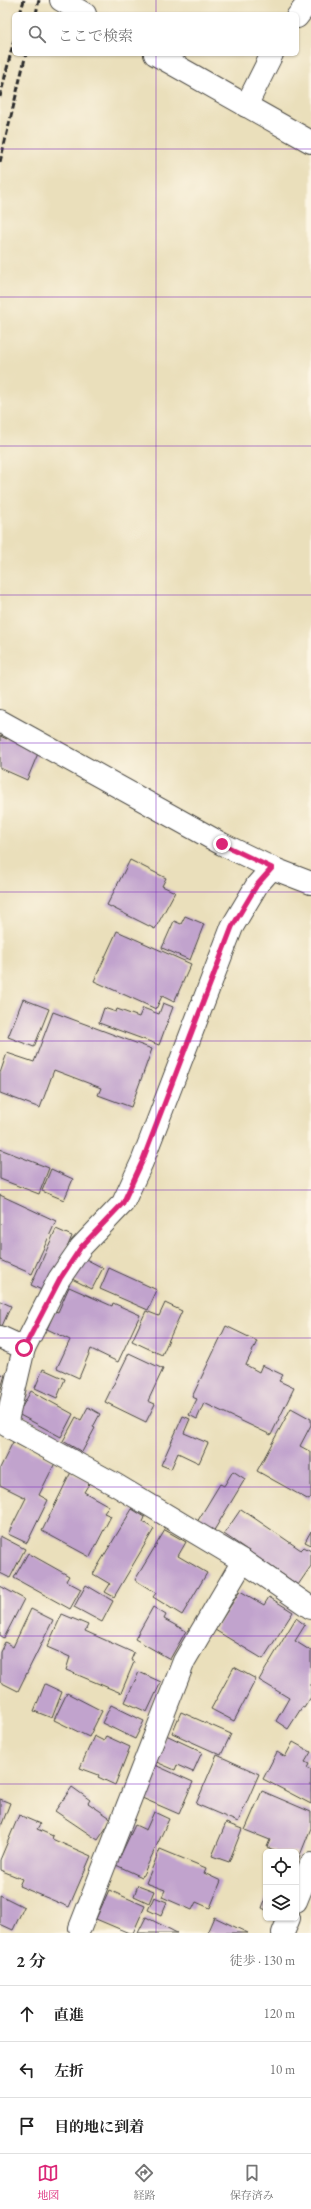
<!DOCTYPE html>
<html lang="ja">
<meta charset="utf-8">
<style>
:root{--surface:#fff;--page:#f6f6f6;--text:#222;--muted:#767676;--line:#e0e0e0;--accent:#db2777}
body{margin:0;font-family:"EB Garamond","Noto Serif JP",serif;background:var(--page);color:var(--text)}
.controls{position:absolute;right:12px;bottom:12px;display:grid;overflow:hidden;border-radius:6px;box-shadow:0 1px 3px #0004}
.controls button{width:36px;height:36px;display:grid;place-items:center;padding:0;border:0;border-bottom:1px solid var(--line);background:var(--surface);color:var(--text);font:20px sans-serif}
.stop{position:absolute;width:12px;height:12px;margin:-9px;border:3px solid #db2777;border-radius:50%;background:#fff}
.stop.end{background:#db2777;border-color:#fff;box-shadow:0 1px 4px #0008}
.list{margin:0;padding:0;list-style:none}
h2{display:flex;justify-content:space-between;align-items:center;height:52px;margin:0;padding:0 16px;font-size:17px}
h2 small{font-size:13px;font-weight:400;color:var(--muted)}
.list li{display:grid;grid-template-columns:26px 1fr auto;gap:12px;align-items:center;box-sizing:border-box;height:56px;padding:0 16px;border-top:1px solid var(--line)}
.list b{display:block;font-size:15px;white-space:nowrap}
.list em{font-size:13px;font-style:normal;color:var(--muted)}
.icon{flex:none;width:22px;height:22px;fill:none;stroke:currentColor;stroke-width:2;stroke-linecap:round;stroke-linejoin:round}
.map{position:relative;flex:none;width:311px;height:1933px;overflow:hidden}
.search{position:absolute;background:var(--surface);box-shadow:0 1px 3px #0004;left:12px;right:12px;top:12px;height:44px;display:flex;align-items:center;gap:10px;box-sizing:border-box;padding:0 14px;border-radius:6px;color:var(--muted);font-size:15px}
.sheet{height:220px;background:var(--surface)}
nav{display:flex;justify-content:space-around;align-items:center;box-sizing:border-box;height:56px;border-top:1px solid var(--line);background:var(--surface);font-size:11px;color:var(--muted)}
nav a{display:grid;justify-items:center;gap:2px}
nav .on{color:var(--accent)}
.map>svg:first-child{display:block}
.building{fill:#c1a3cd}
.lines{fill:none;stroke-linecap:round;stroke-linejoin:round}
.street-casing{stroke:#484641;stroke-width:24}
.street{stroke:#fff;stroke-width:22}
.rail{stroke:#2b2b2b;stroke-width:3;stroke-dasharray:6 3;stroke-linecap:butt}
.route{stroke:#db2777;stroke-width:5}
.grid{fill:none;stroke:#7b2cbf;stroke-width:1;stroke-opacity:0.55}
</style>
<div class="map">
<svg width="311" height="1933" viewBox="0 0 311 1933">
<rect width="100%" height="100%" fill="#fcf5e5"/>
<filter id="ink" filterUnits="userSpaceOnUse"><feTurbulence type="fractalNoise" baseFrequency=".025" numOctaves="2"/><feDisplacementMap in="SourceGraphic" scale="8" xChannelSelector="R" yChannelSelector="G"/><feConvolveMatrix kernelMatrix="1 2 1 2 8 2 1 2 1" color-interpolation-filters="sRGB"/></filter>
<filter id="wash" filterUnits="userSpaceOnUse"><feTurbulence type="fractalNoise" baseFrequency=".012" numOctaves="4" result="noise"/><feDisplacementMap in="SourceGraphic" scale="16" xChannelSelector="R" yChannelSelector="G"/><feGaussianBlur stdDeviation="0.9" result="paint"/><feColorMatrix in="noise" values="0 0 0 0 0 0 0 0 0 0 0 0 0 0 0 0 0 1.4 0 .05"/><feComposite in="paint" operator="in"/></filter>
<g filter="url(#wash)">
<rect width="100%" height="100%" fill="#eadfbb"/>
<g id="blocks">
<g class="building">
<polygon points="9,734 39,751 27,780 0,768 0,736 7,739"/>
<polygon points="130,860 166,878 162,886 175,892 155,929 107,905"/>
<polygon points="185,916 204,924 190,960 162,948 174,921 181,924"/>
<polygon points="117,931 191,964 174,1002 162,996 156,1009 94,981"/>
<polygon points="23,999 49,1009 34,1047 8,1037"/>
<polygon points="163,1003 173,1007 159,1045 99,1023 104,1008 116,1012 117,1009 139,1017 143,1008 159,1014"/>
<polygon points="53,1012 152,1049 131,1107 98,1095 101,1088 54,1070 40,1108 0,1093 0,1073 7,1053 34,1062"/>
<polygon points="0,1149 49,1168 39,1194 0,1179"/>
<polygon points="51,1169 73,1179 64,1200 42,1191"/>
<polygon points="0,1195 56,1221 32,1274 0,1260"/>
<polygon points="56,1229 72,1236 48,1293 31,1285"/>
<polygon points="80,1256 103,1268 92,1289 70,1278"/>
<polygon points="109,1268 157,1290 148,1310 100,1289"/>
<polygon points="69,1287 112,1306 113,1303 140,1315 118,1362 91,1349 79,1378 57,1368 70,1340 47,1329 55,1311 58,1312"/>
<polygon points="0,1301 11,1306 2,1326 0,1325"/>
<polygon points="165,1303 182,1311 162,1355 132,1341 146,1311 159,1316"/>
<polygon points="226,1326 257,1341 246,1365 259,1372 262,1365 283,1375 279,1381 294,1388 271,1435 204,1403 197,1419 189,1415 197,1399 192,1397"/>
<polygon points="129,1353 163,1369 148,1401 155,1404 146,1422 105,1402"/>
<polygon points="43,1369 65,1379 57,1398 35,1388"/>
<polygon points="0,1374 5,1375 0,1391"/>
<polygon points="31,1391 73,1414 61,1437 18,1414"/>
<polygon points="88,1407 100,1414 93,1427 95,1428 82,1452 63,1441 76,1417 81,1420"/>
<polygon points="291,1408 311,1419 311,1425 300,1446 311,1452 311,1497 309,1500 257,1471"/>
<polygon points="183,1416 190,1419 184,1433 208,1443 199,1463 178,1453 171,1469 161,1465"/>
<polygon points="13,1442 55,1463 39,1495 48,1500 27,1543 8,1534 26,1498 0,1485 0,1468"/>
<polygon points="233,1471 245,1479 213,1532 197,1522 220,1484 224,1486"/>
<polygon points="71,1472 90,1482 84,1492 109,1506 104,1513 111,1516 90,1557 42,1531"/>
<polygon points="132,1509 145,1517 143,1522 154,1529 114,1597 105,1592 110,1584 93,1574"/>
<polygon points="241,1509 301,1550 304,1547 311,1551 311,1566 298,1585 224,1534"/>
<polygon points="165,1530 186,1542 178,1556 207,1573 182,1615 153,1597 156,1593 135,1580"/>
<polygon points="311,1531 311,1545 305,1542"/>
<polygon points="0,1536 25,1549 10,1578 0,1573"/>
<polygon points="28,1553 69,1576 66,1581 81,1589 70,1609 14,1578"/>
<polygon points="86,1585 113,1601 102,1622 74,1607"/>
<polygon points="0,1586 24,1599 4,1638 0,1635"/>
<polygon points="240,1591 264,1605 269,1597 293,1612 263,1659 215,1630"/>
<polygon points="153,1607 166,1615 164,1619 186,1631 170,1659 135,1639"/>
<polygon points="31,1609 53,1620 18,1691 0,1682 0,1652 5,1642 13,1647"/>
<polygon points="62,1614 88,1625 85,1631 134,1653 131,1660 134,1662 121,1693 66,1670 70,1657 47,1647"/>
<polygon points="296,1618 305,1625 295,1641 311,1651 311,1697 304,1708 302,1707 288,1729 276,1721 289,1698 259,1680"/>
<polygon points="234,1667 256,1679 234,1721 211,1709"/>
<polygon points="139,1672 161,1682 147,1712 125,1702"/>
<polygon points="45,1684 62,1692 52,1718 34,1711"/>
<polygon points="67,1693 102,1711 89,1737 54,1720"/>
<polygon points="111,1705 144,1721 135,1739 102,1723"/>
<polygon points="181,1712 231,1734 221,1755 172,1733"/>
<polygon points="166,1735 202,1752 193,1772 177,1765 175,1770 154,1761"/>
<polygon points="94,1736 104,1741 106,1736 130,1747 115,1785 98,1777 99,1775 80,1768"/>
<polygon points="293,1742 311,1752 305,1762 309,1764 307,1768 311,1770 311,1804 263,1779 277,1752 285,1757"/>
<polygon points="217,1755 259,1774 238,1822 196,1804"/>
<polygon points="155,1765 193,1782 179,1814 142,1798"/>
<polygon points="72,1787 90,1800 88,1803 112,1819 98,1840 55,1811"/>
<polygon points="262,1791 311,1812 311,1828 298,1860 296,1852 278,1852 267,1847 270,1840 245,1830"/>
<polygon points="0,1799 10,1803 0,1829"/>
<polygon points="154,1812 169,1819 142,1877 116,1865 135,1825 146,1830"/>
<polygon points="19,1815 40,1824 37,1829 53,1836 52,1839 91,1856 69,1907 19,1886 22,1879 0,1870 0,1860"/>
<polygon points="226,1823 242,1829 229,1862 212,1856"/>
<polygon points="160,1849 206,1868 204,1873 221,1881 210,1908 196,1902 192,1910 162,1897 165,1890 146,1883"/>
<polygon points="138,1885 154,1891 149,1903 134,1896"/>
<polygon points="109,1890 145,1906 133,1933 129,1933 96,1919"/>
<polygon points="0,1895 24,1907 13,1930 0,1924"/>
<polygon points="154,1897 167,1902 161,1916 148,1910"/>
<polygon points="266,1897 266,1910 262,1908"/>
<polygon points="146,1917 177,1933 138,1933"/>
<polygon points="214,1917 248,1933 207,1933"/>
</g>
</g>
</g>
<g filter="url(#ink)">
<use href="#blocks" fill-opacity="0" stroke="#484641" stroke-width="1"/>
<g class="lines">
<defs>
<g id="street">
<polyline points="61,0 85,14"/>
<polyline points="297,17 310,0"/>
<polyline points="155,54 311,142"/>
<polyline points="246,106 272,54"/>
<polyline points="0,721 222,844 272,868"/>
<polyline points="0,1337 24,1348 6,1425 116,1485 243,1561 311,1608"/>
<polyline points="24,1348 59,1279 81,1247 123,1203 142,1162 232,927 257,885 272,868 311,883"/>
<polyline points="296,1901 311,1864"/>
<polyline points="80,1928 184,1661 243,1561"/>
<polyline points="283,1933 289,1918"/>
</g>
</defs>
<use href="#street" class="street-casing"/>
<use href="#street" class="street"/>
<g class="rail">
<polyline points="20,14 24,0"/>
<polyline points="36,14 39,0"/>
<polyline points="0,97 14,40"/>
<polyline points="0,162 26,54"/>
</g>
</g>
</g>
<g class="lines" filter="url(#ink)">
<polyline class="route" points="24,1348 60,1279 81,1247 123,1203 142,1162 232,927 257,885 272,868 222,844"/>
</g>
<path class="grid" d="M156,0V14M156,54V1933M0,149H311M0,297H311M0,446H311M0,595H311M0,743H311M0,892H311M0,1041H311M0,1190H311M0,1338H311M0,1487H311M0,1636H311M0,1784H311"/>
</svg>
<div class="controls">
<button><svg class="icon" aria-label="locate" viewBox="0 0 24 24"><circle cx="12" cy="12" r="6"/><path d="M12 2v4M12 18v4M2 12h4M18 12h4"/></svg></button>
<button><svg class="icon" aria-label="layers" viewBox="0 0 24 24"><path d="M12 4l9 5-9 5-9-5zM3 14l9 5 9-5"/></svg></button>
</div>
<div class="stop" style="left:24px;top:1348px"></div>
<div class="stop end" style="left:222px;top:844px"></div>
<div class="search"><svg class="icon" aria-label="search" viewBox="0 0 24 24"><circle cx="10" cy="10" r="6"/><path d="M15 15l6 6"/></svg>ここで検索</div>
</div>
<section class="sheet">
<h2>2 分<small>徒歩 · 130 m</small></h2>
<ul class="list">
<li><svg class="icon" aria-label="ahead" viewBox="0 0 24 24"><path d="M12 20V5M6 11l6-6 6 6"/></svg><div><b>直進</b></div><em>120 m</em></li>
<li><svg class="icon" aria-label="left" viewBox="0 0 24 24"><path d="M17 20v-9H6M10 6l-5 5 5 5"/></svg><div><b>左折</b></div><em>10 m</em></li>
<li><svg class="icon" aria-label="arrive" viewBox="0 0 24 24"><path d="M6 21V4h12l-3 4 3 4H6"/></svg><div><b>目的地に到着</b></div></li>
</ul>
</section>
<nav>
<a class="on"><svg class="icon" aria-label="map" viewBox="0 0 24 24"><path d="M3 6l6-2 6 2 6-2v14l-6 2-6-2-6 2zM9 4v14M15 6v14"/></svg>地図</a>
<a><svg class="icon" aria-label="directions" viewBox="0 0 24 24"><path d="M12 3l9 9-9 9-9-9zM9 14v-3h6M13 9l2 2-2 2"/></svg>経路</a>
<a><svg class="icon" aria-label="saved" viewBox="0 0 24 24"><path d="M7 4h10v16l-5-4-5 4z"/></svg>保存済み</a>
</nav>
